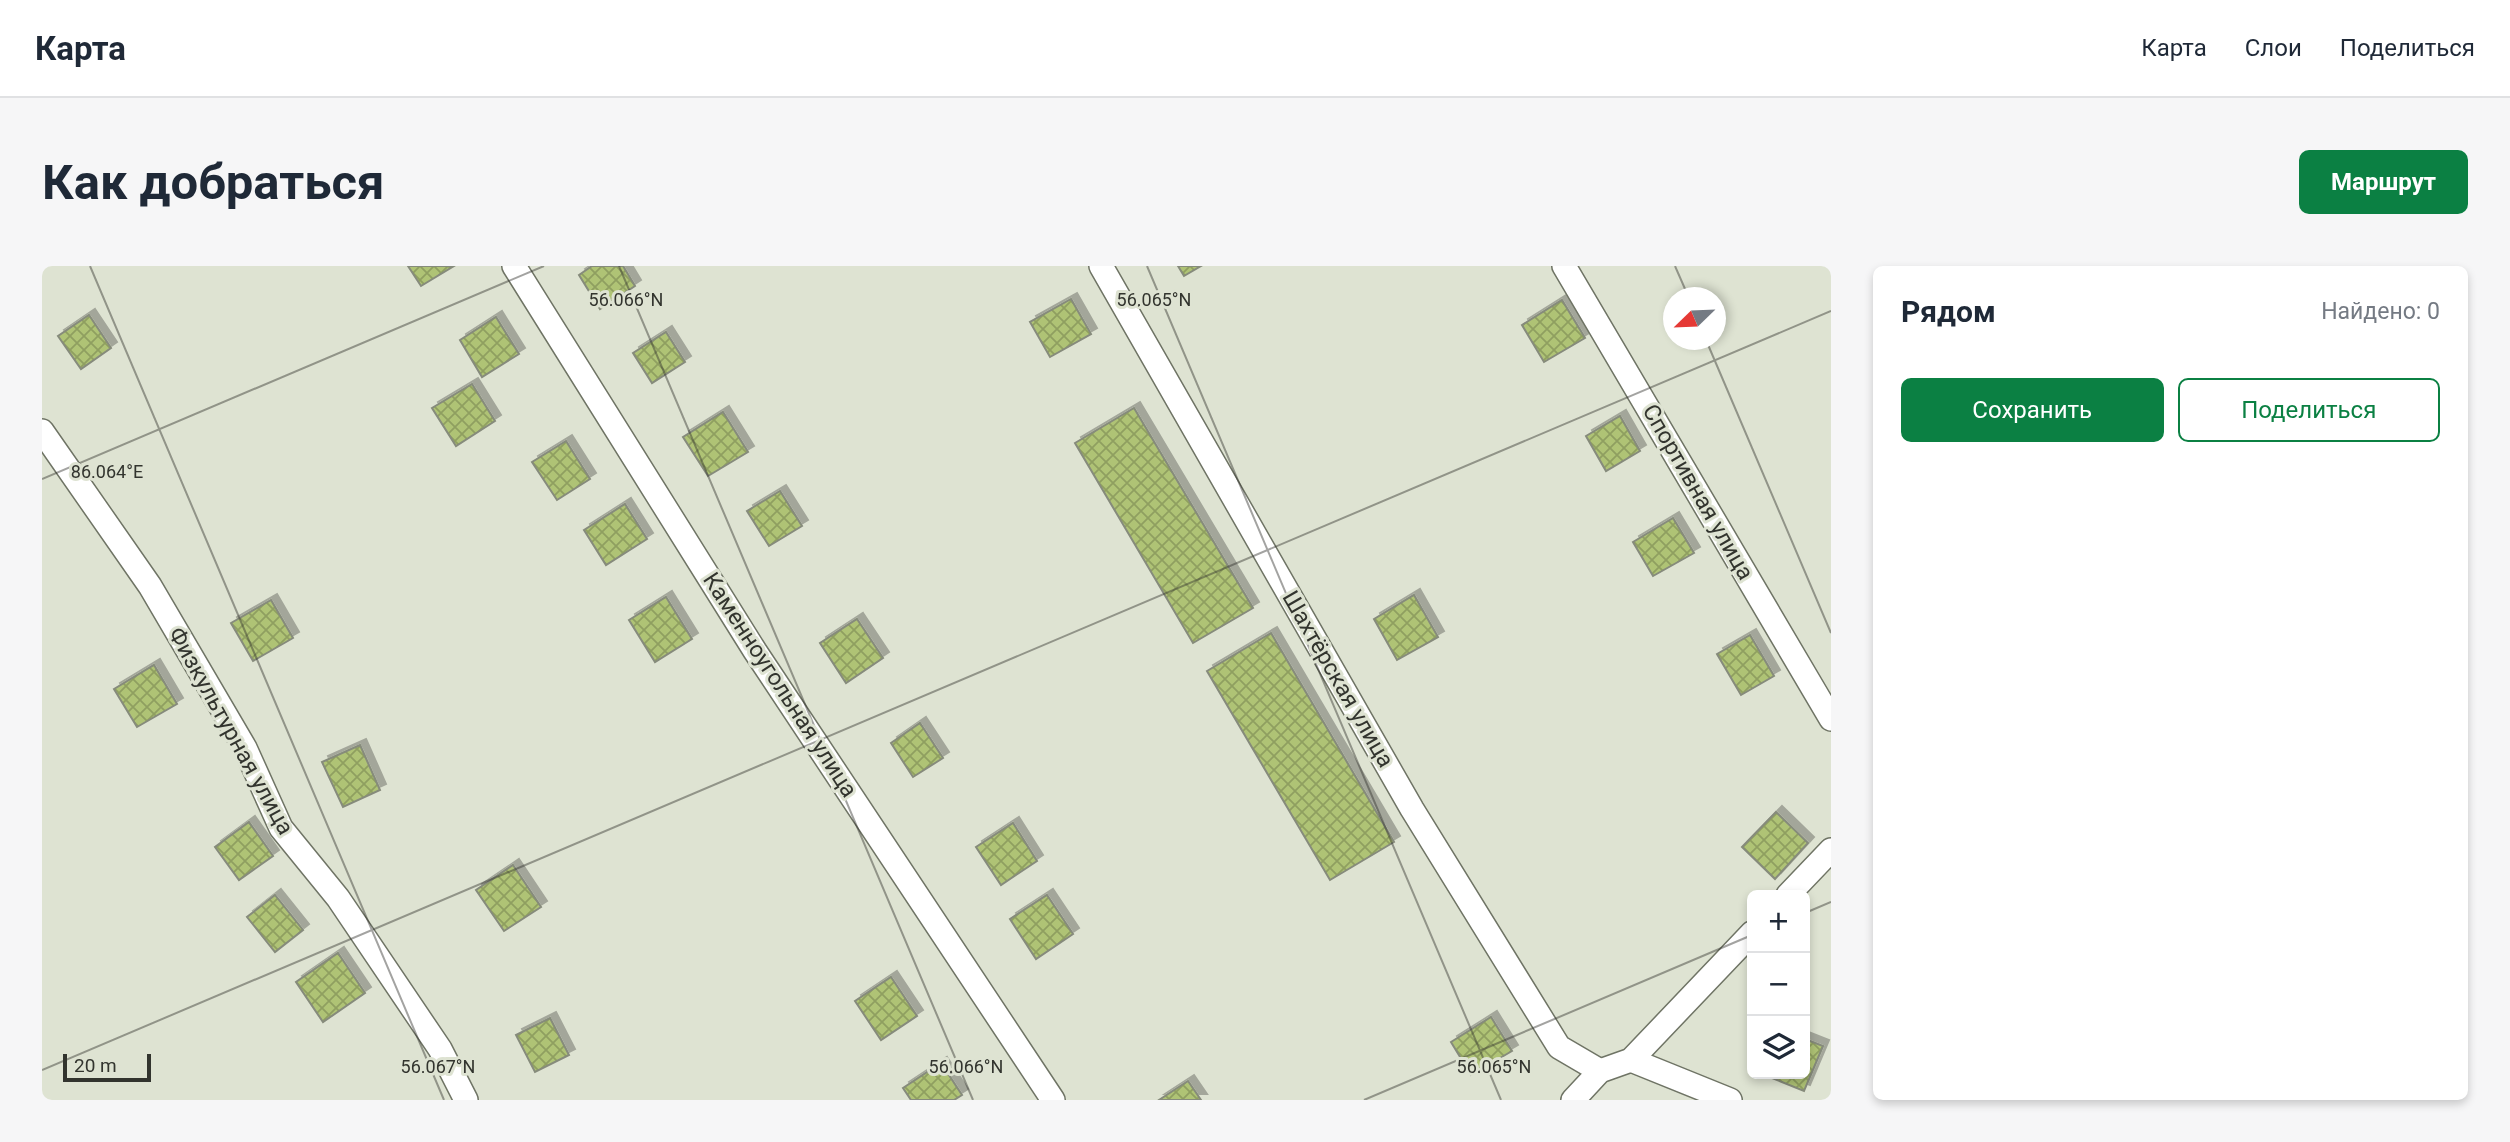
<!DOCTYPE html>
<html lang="ru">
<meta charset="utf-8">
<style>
:root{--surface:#fff;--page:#f6f6f7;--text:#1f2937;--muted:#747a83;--line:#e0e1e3;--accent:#0b8043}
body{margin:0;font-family:Roboto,sans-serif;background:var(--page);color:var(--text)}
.controls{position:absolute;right:21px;bottom:21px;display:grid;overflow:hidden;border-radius:10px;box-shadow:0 4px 10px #0003}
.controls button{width:63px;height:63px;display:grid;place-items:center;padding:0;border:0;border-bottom:2px solid var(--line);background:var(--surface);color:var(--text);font:35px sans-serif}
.compass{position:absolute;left:1621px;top:21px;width:63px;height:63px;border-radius:50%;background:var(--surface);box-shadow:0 4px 10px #0003;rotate:247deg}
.scale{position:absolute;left:21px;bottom:18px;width:88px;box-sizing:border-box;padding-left:7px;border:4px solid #32342e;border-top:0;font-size:19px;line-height:24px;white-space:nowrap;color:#32342e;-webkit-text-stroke:5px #dee3d2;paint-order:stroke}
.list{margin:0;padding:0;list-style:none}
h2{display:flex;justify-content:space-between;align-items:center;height:91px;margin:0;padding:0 28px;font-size:30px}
h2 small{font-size:23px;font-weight:400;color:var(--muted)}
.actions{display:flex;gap:14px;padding:21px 28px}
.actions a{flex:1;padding:16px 0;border:2px solid var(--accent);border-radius:10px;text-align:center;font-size:24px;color:var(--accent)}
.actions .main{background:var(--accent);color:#fff}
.icon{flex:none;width:38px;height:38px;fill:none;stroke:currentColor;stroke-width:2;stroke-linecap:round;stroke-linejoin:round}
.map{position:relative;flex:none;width:1789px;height:834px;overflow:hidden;border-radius:10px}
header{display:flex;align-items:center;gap:42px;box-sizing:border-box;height:98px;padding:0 35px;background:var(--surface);border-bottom:2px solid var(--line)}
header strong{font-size:33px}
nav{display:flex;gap:38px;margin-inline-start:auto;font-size:24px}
.intro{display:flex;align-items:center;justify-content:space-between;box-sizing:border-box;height:168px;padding:0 42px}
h1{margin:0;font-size:49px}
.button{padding:18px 32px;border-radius:10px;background:var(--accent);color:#fff;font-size:24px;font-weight:700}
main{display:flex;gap:42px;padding:0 42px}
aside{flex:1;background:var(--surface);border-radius:10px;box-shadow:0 4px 10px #0003}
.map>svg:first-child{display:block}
.building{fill:url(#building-cross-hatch);stroke:#868b7b;stroke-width:2;filter:url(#shadow)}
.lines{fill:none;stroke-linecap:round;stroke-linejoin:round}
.minor-casing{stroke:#6f7465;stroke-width:26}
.minor{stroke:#fff;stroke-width:23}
.ticks{fill:none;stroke:#32342e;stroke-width:2;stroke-opacity:0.45}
.labels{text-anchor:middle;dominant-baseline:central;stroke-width:6;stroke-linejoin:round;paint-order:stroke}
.street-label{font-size:23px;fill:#32342e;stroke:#dee3d2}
.ticks-label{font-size:18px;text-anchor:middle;fill:#32342e;stroke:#dee3d2;stroke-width:6;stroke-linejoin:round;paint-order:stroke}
</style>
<header>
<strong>Карта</strong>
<nav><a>Карта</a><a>Слои</a><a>Поделиться</a></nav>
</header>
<div class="intro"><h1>Как добраться</h1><a class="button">Маршрут</a></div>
<main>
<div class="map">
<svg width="1789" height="834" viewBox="0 0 1789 834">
<defs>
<pattern id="building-cross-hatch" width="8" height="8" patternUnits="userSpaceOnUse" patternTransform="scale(1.75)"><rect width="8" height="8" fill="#afc375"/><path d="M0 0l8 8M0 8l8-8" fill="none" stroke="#8f9f60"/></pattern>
<filter id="shadow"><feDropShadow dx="6" dy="-6" stdDeviation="0" flood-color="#0004"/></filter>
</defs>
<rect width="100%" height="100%" fill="#dee3d2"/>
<g class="building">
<polygon points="366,0 412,0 379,20"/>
<polygon points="550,0 581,0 593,20 558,43 537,9"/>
<polygon points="1136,0 1159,0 1142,10"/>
<polygon points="1029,33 1049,68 1008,91 988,56"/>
<polygon points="1520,34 1543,72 1502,96 1480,59"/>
<polygon points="47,49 69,82 39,103 16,70"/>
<polygon points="454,51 477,88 440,111 418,74"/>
<polygon points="624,66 643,96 610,117 591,87"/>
<polygon points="430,118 453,155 414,180 390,142"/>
<polygon points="1092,142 1211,342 1151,377 1033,177"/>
<polygon points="681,146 706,186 666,210 641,171"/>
<polygon points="1578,150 1598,185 1564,205 1544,170"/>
<polygon points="524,175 548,213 515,234 490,196"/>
<polygon points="738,225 760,260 727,280 705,245"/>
<polygon points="583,238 605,273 564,299 542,264"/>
<polygon points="1631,252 1652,287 1611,310 1591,276"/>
<polygon points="1372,329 1396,371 1355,394 1332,353"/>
<polygon points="624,331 650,373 613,396 587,354"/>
<polygon points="229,334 251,372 211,395 189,357"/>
<polygon points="815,353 841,392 804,417 778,377"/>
<polygon points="1229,367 1352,576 1288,614 1165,405"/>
<polygon points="1708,369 1732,410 1699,429 1675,388"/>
<polygon points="112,399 135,438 95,461 72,423"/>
<polygon points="878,457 901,492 871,511 849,477"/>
<polygon points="318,479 338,524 301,541 280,496"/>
<polygon points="1734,546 1766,577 1733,613 1700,581"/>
<polygon points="207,556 231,590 197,614 173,581"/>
<polygon points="971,557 995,595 959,619 934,581"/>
<polygon points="471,599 499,641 462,665 434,624"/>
<polygon points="233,629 261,664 233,686 205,651"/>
<polygon points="1005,629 1031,668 994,693 968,653"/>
<polygon points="296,687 323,727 281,756 254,716"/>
<polygon points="849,711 875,750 839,774 813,735"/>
<polygon points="1449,751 1470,785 1429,809 1409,776"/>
<polygon points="508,752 527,789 493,806 474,769"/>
<polygon points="1763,773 1781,780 1762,825 1720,808 1763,808"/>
<polygon points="899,797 920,829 912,834 869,834 861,822"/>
<polygon points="1146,815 1159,834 1117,834"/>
</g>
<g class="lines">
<defs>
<g id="minor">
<polyline points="472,0 713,385 1011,834"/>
<polyline points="1059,0 1370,543 1517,781 1558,805"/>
<polyline points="1522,0 1789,453"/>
<polyline points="0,165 108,320 203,482 239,562 296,632 398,783 424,834"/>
<polyline points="1746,629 1789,584"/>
<polyline points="1589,794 1688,834"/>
<polyline points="1531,834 1558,805 1589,794 1710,667"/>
</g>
</defs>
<use href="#minor" class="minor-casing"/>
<use href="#minor" class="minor"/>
</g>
<path class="ticks" d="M48,0L402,834M577,0L931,834M1105,0L1459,834M1633,0L1647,32M1664,74L1789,367M0,213L502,0M1763,647L1789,636M0,804L1789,45M1322,834L1710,669"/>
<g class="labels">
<g class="street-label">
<text transform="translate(1656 226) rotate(60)">Спортивная улица</text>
<text transform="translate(1296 413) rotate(60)">Шахтёрская улица</text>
<text transform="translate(738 419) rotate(57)">Каменноугольная улица</text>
<text transform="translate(189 465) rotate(61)">Физкультурная улица</text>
</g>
</g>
<g class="ticks-label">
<text x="584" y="40">56.066°N</text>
<text x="1112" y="40">56.065°N</text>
<text x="65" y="212">86.064°E</text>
<text x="396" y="807">56.067°N</text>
<text x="924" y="807">56.066°N</text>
<text x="1452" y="807">56.065°N</text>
</g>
</svg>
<div class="controls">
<button>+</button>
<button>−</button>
<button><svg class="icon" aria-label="layers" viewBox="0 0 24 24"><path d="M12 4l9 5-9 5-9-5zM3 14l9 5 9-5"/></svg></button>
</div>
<svg class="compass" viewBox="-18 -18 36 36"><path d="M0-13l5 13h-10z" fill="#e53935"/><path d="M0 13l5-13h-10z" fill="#747a83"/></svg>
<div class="scale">20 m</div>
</div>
<aside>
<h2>Рядом<small>Найдено: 0</small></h2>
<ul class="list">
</ul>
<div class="actions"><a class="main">Сохранить</a><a>Поделиться</a></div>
</aside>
</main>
